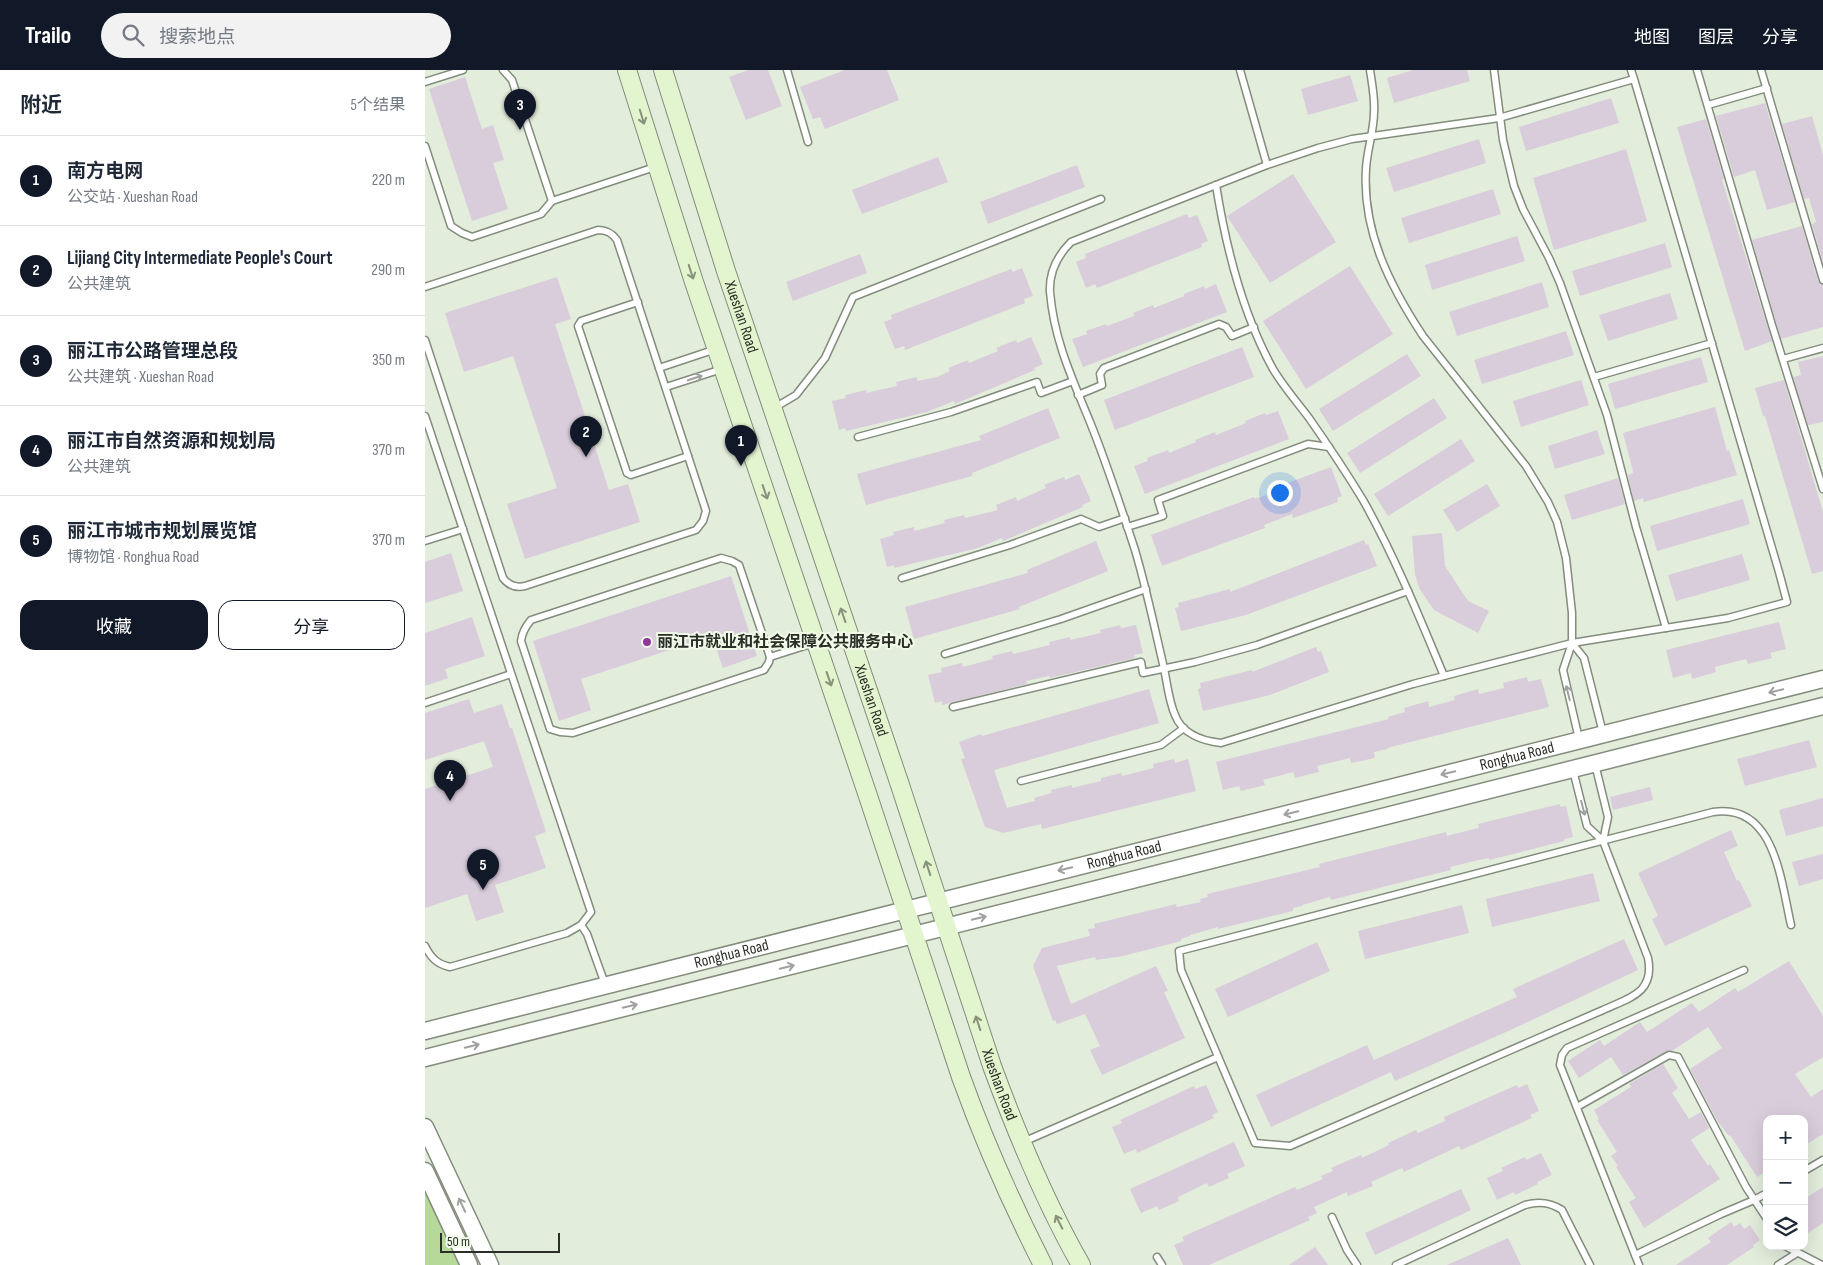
<!DOCTYPE html>
<html lang="zh">
<meta charset="utf-8">
<style>
:root{--surface:#fff;--page:#f2f2f3;--text:#1f2937;--muted:#747a83;--line:#e0e1e3;--accent:#111827}
body{margin:0;font-family:"Sofia Sans Condensed","Noto Sans SC",sans-serif;background:var(--page);color:var(--text)}
.controls{position:absolute;right:15px;bottom:15px;display:grid;overflow:hidden;border-radius:10px;box-shadow:0 5px 20px #0002}
.controls button{width:45px;height:45px;display:grid;place-items:center;padding:0;border:0;border-bottom:1px solid var(--line);background:var(--surface);color:var(--text);font:25px sans-serif}
.scale{position:absolute;left:15px;bottom:12px;width:120px;box-sizing:border-box;padding-left:5px;border:2px solid #2a2e27;border-top:0;font-size:14px;line-height:18px;white-space:nowrap;color:#2a2e27;-webkit-text-stroke:4px #f1fae9;paint-order:stroke}
.you{position:absolute;left:854px;top:422px;width:18px;height:18px;margin:-12px;border:4px solid #fff;border-radius:50%;background:#1a73e8;box-shadow:0 0 0 8px #1a73e833}
.badge{display:grid;place-items:center;width:32px;height:32px;border-radius:50%;background:var(--accent);color:#fff;font-size:16px;font-weight:700}
.pin{position:absolute;translate:-50% -41px;filter:drop-shadow(0 1px 2px #0008)}
.pin::after{content:'';position:absolute;top:26px;width:18px;height:15px;background:inherit;clip-path:polygon(0 0,100% 0,50% 100%)}
.list{margin:0;padding:0;list-style:none}
h2{display:flex;justify-content:space-between;align-items:center;height:65px;margin:0;padding:0 20px;font-size:21px}
h2 small{font-size:16px;font-weight:400;color:var(--muted)}
.list li{display:grid;grid-template-columns:32px 1fr auto;gap:15px;align-items:center;box-sizing:border-box;height:90px;padding:0 20px;border-top:1px solid var(--line)}
.list b{display:block;font-size:19px;white-space:nowrap}
.list p{margin:0;font-size:16px;white-space:nowrap;color:var(--muted)}
.list em{font-size:16px;font-style:normal;color:var(--muted)}
.actions{display:flex;gap:10px;padding:15px 20px}
.actions a{flex:1;padding:11px 0;border:1px solid var(--accent);border-radius:15px;text-align:center;font-size:18px;color:var(--accent)}
.actions .main{background:var(--accent);color:#fff}
.icon{flex:none;width:28px;height:28px;fill:none;stroke:currentColor;stroke-width:2;stroke-linecap:round;stroke-linejoin:round}
.map{position:relative;flex:none;width:1398px;height:1195px;overflow:hidden}
header{display:flex;align-items:center;gap:30px;box-sizing:border-box;height:70px;padding:0 25px;background:var(--accent);color:#fff}
header strong{font-size:24px}
nav{display:flex;gap:28px;margin-inline-start:auto;font-size:18px}
.search{width:350px;height:45px;background:var(--page);display:flex;align-items:center;gap:12px;box-sizing:border-box;padding:0 18px;border-radius:28px;color:var(--muted);font-size:19px}
main{display:flex}
aside{flex:1;background:var(--surface)}
.map>svg:first-child{display:block}
.green{fill:#b6d899}
.building{fill:#d9ccdb}
.lines{fill:none;stroke-linecap:round;stroke-linejoin:round}
.service-casing{stroke:#838c7d;stroke-width:9}
.tertiary-casing{stroke:#838c7d;stroke-width:19}
.secondary-casing{stroke:#838c7d;stroke-width:20}
.service{stroke:#fff;stroke-width:6}
.tertiary{stroke:#fff;stroke-width:16}
.secondary{stroke:#e2f5ce;stroke-width:18}
.oneway{stroke:#86927a}
.oneway2{stroke:#9fa19e}
.poi-dot{fill:#92349e;stroke:#f1fae9;stroke-width:2}
.labels{text-anchor:middle;dominant-baseline:central;stroke-width:4;stroke-linejoin:round;paint-order:stroke}
.street-label{font-size:16px;fill:#2a2e27;stroke:#f1fae9}
.poi-label{font-size:16px;font-weight:bold;fill:#2a2e27;stroke:#f1fae9;text-anchor:start}
</style>
<header>
<strong>Trailo</strong>
<div class="search"><svg class="icon" aria-label="search" viewBox="0 0 24 24"><circle cx="10" cy="10" r="6"/><path d="M15 15l6 6"/></svg>搜索地点</div>
<nav><a>地图</a><a>图层</a><a>分享</a></nav>
</header>
<main>
<aside>
<h2>附近<small>5个结果</small></h2>
<ul class="list">
<li><span class="badge">1</span><div><b>南方电网</b><p>公交站 · Xueshan Road</p></div><em>220 m</em></li>
<li><span class="badge">2</span><div><b>Lijiang City Intermediate People's Court</b><p>公共建筑</p></div><em>290 m</em></li>
<li><span class="badge">3</span><div><b>丽江市公路管理总段</b><p>公共建筑 · Xueshan Road</p></div><em>350 m</em></li>
<li><span class="badge">4</span><div><b>丽江市自然资源和规划局</b><p>公共建筑</p></div><em>370 m</em></li>
<li><span class="badge">5</span><div><b>丽江市城市规划展览馆</b><p>博物馆 · Ronghua Road</p></div><em>370 m</em></li>
</ul>
<div class="actions"><a class="main">收藏</a><a>分享</a></div>
</aside>
<div class="map">
<svg width="1398" height="1195" viewBox="0 0 1398 1195">
<rect width="100%" height="100%" fill="#e3eddc"/>
<polygon class="green" points="0,1122 34,1195 0,1195"/>
<g class="building">
<polygon points="324,0 343,0 357,36 321,50 304,7"/>
<polygon points="420,0 462,0 474,30 400,59 395,47 388,49 375,17"/>
<polygon points="988,0 1042,0 1045,11 969,33 962,8"/>
<polygon points="925,5 933,31 883,45 876,19"/>
<polygon points="40,7 57,59 68,55 79,90 68,93 83,139 47,151 4,19"/>
<polygon points="1186,28 1194,53 1101,81 1094,57"/>
<polygon points="1340,33 1370,132 1342,140 1330,100 1309,107 1291,46"/>
<polygon points="1387,46 1398,85 1398,192 1387,154 1391,152 1384,128 1379,129 1357,54"/>
<polygon points="1281,49 1299,109 1297,110 1347,271 1320,281 1252,57"/>
<polygon points="1054,69 1061,93 969,122 961,98"/>
<polygon points="1201,79 1222,151 1129,180 1108,108"/>
<polygon points="513,87 523,112 437,144 427,120"/>
<polygon points="652,95 660,117 563,154 555,132"/>
<polygon points="868,104 911,172 845,213 802,146"/>
<polygon points="1068,119 1076,144 984,173 976,148"/>
<polygon points="762,144 764,148 772,145 783,171 776,174 777,177 672,218 670,214 661,218 651,192 661,188 660,184"/>
<polygon points="1377,156 1393,211 1398,215 1398,257 1356,269 1327,170"/>
<polygon points="1092,166 1100,191 1007,220 1000,195"/>
<polygon points="1240,173 1247,197 1155,226 1147,201"/>
<polygon points="435,184 442,203 368,231 361,212"/>
<polygon points="925,196 968,264 881,319 838,251"/>
<polygon points="597,198 608,226 599,229 600,233 480,280 479,276 470,279 459,252 467,249 466,245 586,199 588,202"/>
<polygon points="132,207 146,249 130,254 184,420 203,414 215,452 100,489 82,434 132,418 88,286 39,302 20,243"/>
<polygon points="1117,212 1124,237 1032,266 1024,242"/>
<polygon points="791,214 802,242 658,297 647,269 662,264 661,261 681,254 682,256 709,246 708,243 728,235 729,238 759,226 759,224 779,216 780,219"/>
<polygon points="1245,223 1253,249 1183,271 1174,245"/>
<polygon points="1141,261 1149,285 1057,314 1049,290"/>
<polygon points="606,267 618,294 609,298 610,300 530,334 529,331 502,342 421,361 420,358 414,360 407,331 421,328 420,325 441,320 441,323 472,316 471,312 492,307 492,311 512,307 525,301 523,298 543,290 544,293 573,281 571,278 591,270 592,273"/>
<polygon points="817,277 829,307 690,360 679,330"/>
<polygon points="982,284 996,306 908,361 894,339"/>
<polygon points="1398,286 1398,352 1383,355 1368,307 1376,305 1373,292"/>
<polygon points="1276,287 1283,312 1190,339 1183,314"/>
<polygon points="1156,310 1164,335 1096,357 1088,331"/>
<polygon points="1359,310 1398,442 1398,501 1387,504 1340,346 1338,346 1330,318"/>
<polygon points="1009,328 1022,348 935,403 922,383"/>
<polygon points="1290,337 1302,381 1304,380 1312,405 1219,432 1218,428 1209,431 1203,405 1208,403 1207,397 1198,363"/>
<polygon points="623,338 635,368 547,403 547,406 441,435 432,404 556,370 554,366"/>
<polygon points="853,341 864,369 720,424 709,396 723,391 722,388 743,380 744,383 771,372 770,370 790,362 791,365 821,353 820,351 840,343 841,345"/>
<polygon points="1172,360 1180,384 1130,399 1123,376"/>
<polygon points="1036,369 1050,391 963,446 949,424"/>
<polygon points="906,397 917,426 912,428 913,432 868,448 867,444 839,455 840,458 737,496 726,465 829,427 830,429 855,420 854,416"/>
<polygon points="654,404 666,431 657,435 658,437 578,471 577,468 553,478 469,498 469,495 462,497 455,469 469,465 468,462 489,457 489,461 520,453 519,450 539,445 540,448 573,440 571,435 591,427 592,431 621,418 619,415 639,407 640,410"/>
<polygon points="1193,408 1200,434 1147,450 1139,425"/>
<polygon points="1062,414 1075,436 1032,462 1018,440"/>
<polygon points="1318,429 1325,454 1232,481 1225,456"/>
<polygon points="1017,463 1020,496 1043,531 1064,541 1053,563 1009,540 994,518 990,504 987,466"/>
<polygon points="939,470 941,475 943,474 952,496 821,545 756,561 750,538 754,537 753,533 805,519 805,522"/>
<polygon points="671,471 683,501 594,537 595,539 489,569 480,537 603,503 602,500"/>
<polygon points="26,483 38,521 0,533 0,492"/>
<polygon points="1317,484 1325,510 1251,531 1243,505"/>
<polygon points="306,506 332,586 298,598 287,566 156,609 166,640 134,651 108,571"/>
<polygon points="47,547 60,586 20,599 23,608 0,616 0,563"/>
<polygon points="1354,552 1361,579 1345,583 1347,588 1323,594 1321,589 1290,597 1291,602 1267,609 1266,603 1248,608 1241,580"/>
<polygon points="695,555 696,558 711,555 718,583 709,585 710,588 625,608 624,606 601,611 602,614 517,635 517,631 510,633 503,605 517,602 516,598 537,593 538,597 568,589 567,586 587,581 588,584 625,575 624,572 645,567 645,570 676,563 675,560"/>
<polygon points="891,577 893,582 896,581 904,602 845,625 778,641 773,619 776,618 775,613 827,600 827,602"/>
<polygon points="1102,607 1103,612 1116,609 1124,637 962,678 963,679 949,682 950,688 926,693 925,688 892,696 894,702 870,708 868,702 838,710 840,715 816,721 814,716 798,720 791,692 964,649 963,647 980,642 979,638 1003,631 1004,637 1030,630 1029,626 1053,619 1054,624 1079,618 1078,613"/>
<polygon points="724,619 734,653 569,700 582,738 610,731 609,728 627,723 626,720 647,715 647,718 676,711 676,708 696,703 697,706 729,698 728,694 749,689 750,693 763,689 771,721 617,759 616,754 578,763 560,757 536,689 540,688 534,672 556,664 557,666"/>
<polygon points="44,629 49,643 77,634 85,658 87,658 121,762 110,766 121,798 70,815 79,842 51,851 42,824 0,838 0,719 68,697 59,671 0,690 0,643"/>
<polygon points="1384,670 1392,697 1320,716 1312,689"/>
<polygon points="1225,717 1228,730 1188,740 1185,727"/>
<polygon points="1398,728 1398,756 1361,766 1354,740"/>
<polygon points="1135,734 1135,737 1141,736 1148,767 1139,769 1139,771 1064,790 1064,788 1054,790 1025,797 1026,800 906,830 905,827 877,835 877,836 868,838 868,841 793,859 793,857 765,865 765,866 756,869 756,871 698,886 671,890 670,887 632,896 646,934 731,896 743,921 739,922 760,968 677,1005 665,980 675,976 660,944 632,954 630,950 628,951 608,896 617,878 665,866 663,859 670,858 669,854 751,834 752,837 776,832 775,829 783,827 782,824 895,797 894,794 1021,762 1022,766 1029,764 1054,758 1053,754"/>
<polygon points="1306,760 1313,776 1299,782 1312,811 1314,810 1327,836 1240,876 1227,849 1233,846 1213,803"/>
<polygon points="1398,784 1398,809 1374,816 1367,792"/>
<polygon points="1168,803 1175,831 1067,857 1061,829"/>
<polygon points="1037,835 1044,863 940,889 933,861"/>
<polygon points="1199,869 1213,900 1090,958 970,1011 966,1002 846,1057 831,1025 942,975 949,990 1092,927 1088,919"/>
<polygon points="892,872 905,901 803,947 790,919"/>
<polygon points="1364,891 1398,946 1398,987 1370,1004 1386,1027 1398,1019 1398,1064 1379,1076 1379,1049 1342,1049 1342,1101 1332,1107 1305,1065 1304,1066 1293,1052 1265,999 1297,978 1283,957 1247,981 1242,981 1198,1005 1186,987 1154,1008 1143,991 1175,970 1179,976 1215,952 1222,962 1267,933 1274,942 1310,918 1313,922"/>
<polygon points="1238,994 1253,1018 1247,1023 1264,1049 1276,1042 1284,1058 1266,1070 1283,1096 1285,1094 1295,1109 1219,1158 1204,1132 1211,1128 1191,1097 1193,1096 1186,1086 1192,1082 1172,1050 1174,1049 1169,1040 1206,1017 1204,1014"/>
<polygon points="1102,1014 1114,1041 1105,1045 1107,1048 1036,1080 1034,1076 979,1102 977,1098 946,1112 948,1116 923,1126 922,1122 889,1137 892,1143 883,1147 885,1150 784,1195 758,1195 749,1175 759,1171 757,1167 870,1117 872,1120 898,1109 896,1106 908,1101 906,1098 936,1085 937,1088 964,1075 963,1073 991,1060 993,1063 1020,1051 1019,1047 1092,1015 1093,1018"/>
<polygon points="781,1015 793,1042 787,1045 789,1048 712,1083 711,1079 699,1084 687,1057 697,1053 695,1050 769,1016 771,1019"/>
<polygon points="809,1072 820,1096 802,1104 804,1108 784,1117 782,1113 753,1127 754,1131 734,1140 732,1136 716,1143 705,1119"/>
<polygon points="1116,1083 1127,1105 1112,1112 1113,1114 1090,1125 1089,1122 1072,1130 1062,1108 1078,1101 1076,1098 1100,1087 1101,1090"/>
<polygon points="1398,1117 1398,1153 1379,1166 1379,1129"/>
<polygon points="1036,1119 1046,1140 950,1185 940,1163"/>
<polygon points="1306,1152 1309,1157 1315,1153 1319,1159 1325,1155 1335,1170 1328,1175 1329,1177 1302,1195 1251,1195 1286,1172 1283,1168"/>
<polygon points="1083,1168 1096,1195 1022,1195"/>
<polygon points="890,1177 903,1195 864,1195"/>
</g>
<g class="lines">
<defs>
<g id="service">
<polyline points="78,0 87,10 127,131"/>
<polyline points="362,0 383,72"/>
<polyline points="815,0 842,95"/>
<path d="M945,0C947,14 950,28 949,42C949,61 942,80 941,99C937,161 965,216 998,266L1101,396L1123,432L1132,452L1141,488L1147,543V573L1138,600L1154,669"/>
<polyline points="1069,0 1078,70 1089,116 1098,139 1124,188 1135,213 1182,345 1211,457 1241,558"/>
<path d="M1206,0L1209,9L1354,502L1362,532L1303,548L1147,573L988,614L796,673C778,671 757,664 750,645C743,629 742,610 738,594C729,555 721,517 710,480C696,437 682,394 665,352C647,308 629,270 625,222C624,202 632,186 646,172L842,95L893,78L927,69L1074,48L1209,9"/>
<polyline points="1272,0 1347,255 1398,419"/>
<polyline points="1336,0 1398,210"/>
<polyline points="0,12 38,0"/>
<polyline points="1283,35 1342,18"/>
<polyline points="0,76 26,156 37,163 47,167 116,144 127,131 230,97"/>
<path d="M791,115C801,178 817,243 848,299C858,316 872,332 884,348C903,375 921,402 938,430C970,487 994,546 1019,606"/>
<path d="M0,217L173,160C182,160 187,163 192,170L281,441L278,451L271,460L100,516C91,518 84,516 78,508L0,270"/>
<polyline points="213,232 156,251 153,256 202,403 206,405 263,386"/>
<polyline points="1358,289 1398,278"/>
<polyline points="234,298 291,279"/>
<polyline points="1169,307 1287,273"/>
<polyline points="241,317 297,299"/>
<polyline points="653,325 677,315 675,304 679,298 794,254 801,257 807,266 829,257"/>
<polyline points="349,338 371,325 400,288 428,227 676,129"/>
<path d="M0,346L166,842L156,855L142,863L25,897C12,894 6,888 0,876"/>
<polyline points="433,367 526,342 612,312 616,323 648,311"/>
<polyline points="702,457 738,446 733,430 883,374 904,377"/>
<polyline points="0,471 38,459"/>
<path d="M296,488L307,491L314,495L345,587L344,592L339,600L148,663L135,662L125,659L96,571C97,563 100,557 106,550Z"/>
<polyline points="477,508 585,475 656,449 674,457 700,448"/>
<polyline points="1147,573 1159,588 1178,663"/>
<polyline points="520,584 636,549 721,519"/>
<polyline points="345,587 389,573"/>
<polyline points="0,633 86,604"/>
<polyline points="528,637 716,592 718,603 770,592 832,575 983,521"/>
<polyline points="1170,694 1183,747 1178,771"/>
<path d="M1148,700L1162,756L1178,771L1223,888C1230,923 1204,928 1178,940L865,1076L830,1073L756,900L754,881L1288,742C1350,732 1356,812 1366,855"/>
<polyline points="596,711 736,675 759,658"/>
<polyline points="156,855 162,864 180,914"/>
<polyline points="1152,1037 1244,985 1253,987 1321,1117 1342,1149"/>
<polyline points="598,1072 793,987"/>
<polyline points="1379,1101 1398,1090"/>
<polyline points="907,1147 922,1180 932,1195"/>
<polyline points="1360,1176 1397,1195"/>
<polyline points="1210,1185 1296,1144 1329,1130 1342,1123"/>
<polyline points="732,1187 737,1195"/>
<path d="M971,1195L1100,1135C1114,1131 1125,1132 1137,1140L1165,1195"/>
<polyline points="1214,1195 1135,995 1137,985 1142,978 1319,900"/>
<polyline points="1353,1195 1372,1183"/>
</g>
<g id="tertiary">
<path id="s1" d="M0,961L1398,609"/>
<polyline points="0,988 1398,636"/>
<polyline points="0,1057 65,1195"/>
<polyline points="0,1101 44,1195"/>
</g>
<g id="secondary">
<path d="M202,0L269,212L442,723L536,1007C559,1071 587,1134 618,1195"/>
<path id="s2" d="M238,0L301,201L474,712L567,996C592,1064 620,1132 656,1195"/>
</g>
</defs>
<use href="#service" class="service-casing"/>
<use href="#tertiary" class="tertiary-casing"/>
<use href="#secondary" class="secondary-casing"/>
<use href="#service" class="service"/>
<use href="#tertiary" class="tertiary"/>
<use href="#secondary" class="secondary"/>
</g>
<defs><path id="oneway-shaft" d="M-6 0H5M1.5-3L5.5 0L1.5 3" fill="none" stroke-width="1.6" stroke-linecap="round" stroke-linejoin="round" transform="scale(1.25)"/></defs>
<g class="oneway">
<use href="#oneway-shaft" transform="translate(217 47) rotate(73)"/>
<use href="#oneway-shaft" transform="translate(266 202) rotate(72)"/>
<use href="#oneway-shaft" transform="translate(340 422) rotate(71)"/>
<use href="#oneway-shaft" transform="translate(418 545) rotate(-109)"/>
<use href="#oneway-shaft" transform="translate(404 609) rotate(71)"/>
<use href="#oneway-shaft" transform="translate(503 798) rotate(-108)"/>
<use href="#oneway-shaft" transform="translate(553 953) rotate(-108)"/>
<use href="#oneway-shaft" transform="translate(634 1152) rotate(-117)"/>
</g>
<g class="oneway2">
<use href="#oneway-shaft" transform="translate(270 308) rotate(-18)"/>
<use href="#oneway-shaft" transform="translate(1351 621) rotate(166)"/>
<use href="#oneway-shaft" transform="translate(1143 623) rotate(-104)"/>
<use href="#oneway-shaft" transform="translate(1023 703) rotate(166)"/>
<use href="#oneway-shaft" transform="translate(1158 738) rotate(75)"/>
<use href="#oneway-shaft" transform="translate(866 743) rotate(166)"/>
<use href="#oneway-shaft" transform="translate(640 799) rotate(166)"/>
<use href="#oneway-shaft" transform="translate(554 848) rotate(-14)"/>
<use href="#oneway-shaft" transform="translate(362 897) rotate(-14)"/>
<use href="#oneway-shaft" transform="translate(205 936) rotate(-14)"/>
<use href="#oneway-shaft" transform="translate(47 976) rotate(-14)"/>
<use href="#oneway-shaft" transform="translate(37 1135) rotate(-115)"/>
</g>
<circle class="poi-dot" cx="222" cy="572" r="5"/>
<g class="labels">
<g class="street-label">
<text stroke="none"><textPath href="#s2" startOffset="259">Xueshan Road</textPath></text>
<text stroke="none"><textPath href="#s2" startOffset="664">Xueshan Road</textPath></text>
<text stroke="none"><textPath href="#s1" startOffset="1126">Ronghua Road</textPath></text>
<text stroke="none"><textPath href="#s1" startOffset="721">Ronghua Road</textPath></text>
<text stroke="none"><textPath href="#s1" startOffset="316">Ronghua Road</textPath></text>
<text stroke="none"><textPath href="#s2" startOffset="1069">Xueshan Road</textPath></text>
</g>
<g class="poi-label">
<text x="232" y="572">丽江市就业和社会保障公共服务中心</text>
</g>
</g>
</svg>
<div class="controls">
<button>+</button>
<button>−</button>
<button><svg class="icon" aria-label="layers" viewBox="0 0 24 24"><path d="M12 4l9 5-9 5-9-5zM3 14l9 5 9-5"/></svg></button>
</div>
<div class="scale">50 m</div>
<div class="you"></div>
<div class="pin badge" style="left:316px;top:396px">1</div>
<div class="pin badge" style="left:161px;top:387px">2</div>
<div class="pin badge" style="left:95px;top:60px">3</div>
<div class="pin badge" style="left:25px;top:731px">4</div>
<div class="pin badge" style="left:58px;top:820px">5</div>
</div>
</main>
